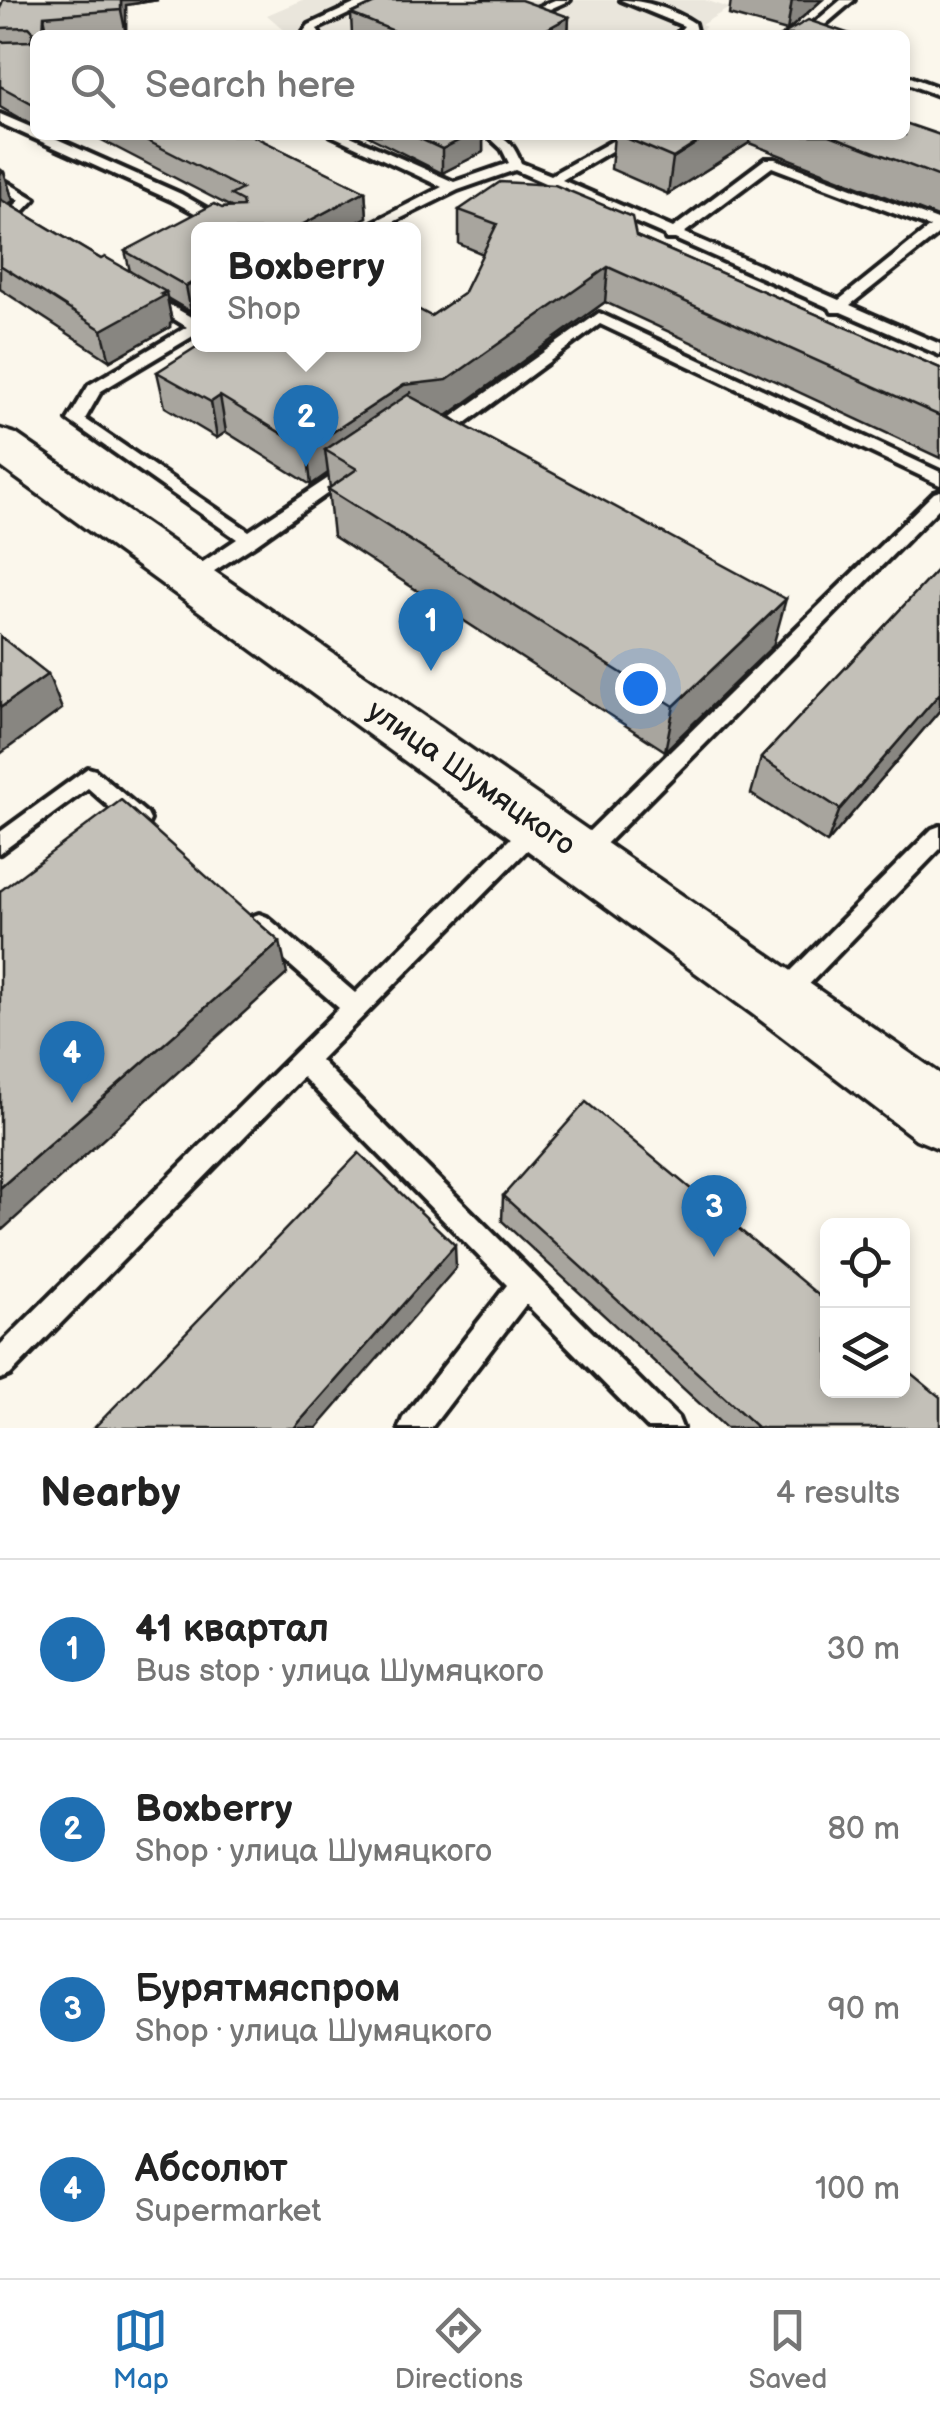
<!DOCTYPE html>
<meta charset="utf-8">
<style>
:root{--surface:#fff;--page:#f2f2f2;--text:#222;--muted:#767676;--line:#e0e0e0;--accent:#1f6fb2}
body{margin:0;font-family:"Balsamiq Sans",sans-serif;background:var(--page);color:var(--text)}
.controls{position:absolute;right:30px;bottom:30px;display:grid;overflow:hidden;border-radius:15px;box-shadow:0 5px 15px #0003}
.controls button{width:90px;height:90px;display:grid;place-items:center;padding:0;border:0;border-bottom:2px solid var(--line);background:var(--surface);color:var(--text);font:50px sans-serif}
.you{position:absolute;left:640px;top:688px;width:35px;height:35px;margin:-25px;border:8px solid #fff;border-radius:50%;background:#1a73e8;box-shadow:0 0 0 15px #1a73e833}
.badge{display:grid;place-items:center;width:65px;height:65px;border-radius:50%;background:var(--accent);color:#fff;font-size:32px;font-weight:700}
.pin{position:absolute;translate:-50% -82px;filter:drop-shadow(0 2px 5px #0008)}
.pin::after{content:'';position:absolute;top:52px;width:35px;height:30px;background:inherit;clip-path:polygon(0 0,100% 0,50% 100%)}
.popup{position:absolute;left:191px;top:222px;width:230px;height:130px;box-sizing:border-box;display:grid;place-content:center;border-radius:15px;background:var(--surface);filter:drop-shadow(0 2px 8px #0005);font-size:32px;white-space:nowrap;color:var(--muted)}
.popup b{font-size:38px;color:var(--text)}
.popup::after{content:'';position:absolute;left:50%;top:100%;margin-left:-20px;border:20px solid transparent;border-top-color:var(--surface)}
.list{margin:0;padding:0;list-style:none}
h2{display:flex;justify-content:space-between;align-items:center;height:130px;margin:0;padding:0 40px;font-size:42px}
h2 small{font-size:32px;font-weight:400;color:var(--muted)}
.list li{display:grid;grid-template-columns:65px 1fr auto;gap:30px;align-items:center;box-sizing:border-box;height:180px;padding:0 40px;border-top:2px solid var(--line)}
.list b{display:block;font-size:38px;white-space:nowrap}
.list p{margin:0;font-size:32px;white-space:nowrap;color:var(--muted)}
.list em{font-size:32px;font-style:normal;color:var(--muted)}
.icon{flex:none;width:55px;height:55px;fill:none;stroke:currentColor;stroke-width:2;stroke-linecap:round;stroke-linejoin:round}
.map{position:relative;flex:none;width:940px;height:1428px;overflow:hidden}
.search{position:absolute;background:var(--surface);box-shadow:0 5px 15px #0003;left:30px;right:30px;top:30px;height:110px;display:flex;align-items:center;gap:25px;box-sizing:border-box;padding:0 35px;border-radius:15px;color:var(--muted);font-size:38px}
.sheet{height:850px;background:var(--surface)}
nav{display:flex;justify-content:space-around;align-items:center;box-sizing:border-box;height:140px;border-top:2px solid var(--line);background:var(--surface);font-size:28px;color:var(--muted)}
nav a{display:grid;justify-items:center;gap:5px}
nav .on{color:var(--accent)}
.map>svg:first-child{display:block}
.built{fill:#eae6dc}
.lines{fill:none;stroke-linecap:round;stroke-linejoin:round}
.lane-casing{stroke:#1c1c1c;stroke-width:8}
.secondary-casing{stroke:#1c1c1c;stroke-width:7}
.lane{fill:#fbf7ec;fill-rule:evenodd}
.secondary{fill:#fbf7ec;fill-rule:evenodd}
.wall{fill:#a8a59e;stroke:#1c1c1c;stroke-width:2.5}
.shaded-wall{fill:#888681;stroke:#1c1c1c;stroke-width:2.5}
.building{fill:#c3c0b8;stroke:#1c1c1c;stroke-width:2.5}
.labels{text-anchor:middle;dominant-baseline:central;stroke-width:9;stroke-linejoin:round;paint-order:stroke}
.street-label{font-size:30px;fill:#1c1c1c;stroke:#fbf7ec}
</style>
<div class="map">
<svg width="940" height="1428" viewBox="0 0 940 1428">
<rect width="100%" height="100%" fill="#fbf7ec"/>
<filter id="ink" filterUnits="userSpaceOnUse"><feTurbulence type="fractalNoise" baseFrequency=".01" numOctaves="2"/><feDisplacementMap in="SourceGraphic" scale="20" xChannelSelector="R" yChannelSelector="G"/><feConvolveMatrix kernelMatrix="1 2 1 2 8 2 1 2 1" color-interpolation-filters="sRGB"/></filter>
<g filter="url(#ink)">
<polygon class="built" points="302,0 705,0 729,8 701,25 706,27 693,35 290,35 267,15"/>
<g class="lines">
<defs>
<g id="lane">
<polygon points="363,0 378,0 317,29 320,35 308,35 304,31 309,25"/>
<polygon points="484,0 501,0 531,10 555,0 570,0 532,17"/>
<path d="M621,0C645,0 674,10 694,23L696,31L691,35H676L684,26Z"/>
<polygon points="841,0 854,0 813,35 800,35"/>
<polygon points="905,75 940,88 940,96 905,83"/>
<polygon points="0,114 35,129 35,135 48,135 181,194 244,230 226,230 171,200 0,123"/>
<path d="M331,135H348L454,182L509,163L502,149L487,135C507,135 513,144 521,163L551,175L623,135H638L562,180L673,228L765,159H775L940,221V233L850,305L940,344V355L841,312H832L830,308L675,239H666L665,235L515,170L458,190L377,230H358L442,187ZM772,167L930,227L839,300L684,233Z"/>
<polygon points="0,178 35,199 19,216 27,221 27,227 17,227 3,217 20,200 0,188"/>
<polygon points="147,292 198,321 198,333 101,391 85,419 249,531 345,467 351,465 359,471 256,544 191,586 182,579 185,574 237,539 68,420 89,385 187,327 142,299 140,296"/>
<polygon points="599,313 940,472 940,485 600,324 459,428 426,430 426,422 449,419"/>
<polygon points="940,491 940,507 589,861 581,863 573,861 570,854 573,847 934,493"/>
<polygon points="88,768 95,770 147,814 150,820 147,826 139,829 131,826 88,788 0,853 0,832"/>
<polygon points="536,818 544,821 547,827 544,833 320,1060 678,1418 682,1428 648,1428 526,1304 431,1428 399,1428 403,1418 507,1285 303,1077 10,1375 0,1379 0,1345 339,1008 251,931 248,924 251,917 259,914 267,917 355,993 528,821"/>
<polygon points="940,826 940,849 790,1004 782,1007 774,1004 770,996 774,988 932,829"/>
</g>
<polygon id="secondary" points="0,429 16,434 940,1074 940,1149 916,1139 758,1018 0,466"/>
</defs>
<use href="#lane" class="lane-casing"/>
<use href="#secondary" class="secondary-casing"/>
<use href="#lane" class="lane"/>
<use href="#secondary" class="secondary"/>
</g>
<g class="wall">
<polygon points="3,0 158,0 126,5 126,34 35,35 35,127 0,107 0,8"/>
<polygon points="731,0 822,0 787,31 729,15"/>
<polygon points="351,14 569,17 568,35 352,35"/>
<polygon points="92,135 251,135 365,191 367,217 198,230 198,308 191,312 167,298 172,322 170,324 170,327 110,361 0,289 0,169 4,172 13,201 9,204 101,259 130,271 125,251 222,208 231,207"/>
<polygon points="366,135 483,135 483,152 442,173"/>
<polygon points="614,135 940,135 940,218 749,143 668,194 611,169"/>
<polygon points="459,210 636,236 940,368 940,458 605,302 448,415 773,646 665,751 333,536 328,489 330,488 328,473 311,485 226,432 217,438 165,407 157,372 431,316 463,294 483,254 459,244"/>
<polygon points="940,567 940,710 827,843 751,794 761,758"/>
<polygon points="503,1196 940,1428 726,1428 502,1221"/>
</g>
<g class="shaded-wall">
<polygon points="121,0 158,0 126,5 126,34 121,10"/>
<polygon points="792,0 822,0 787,31"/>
<polygon points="44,16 48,35 43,35"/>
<polygon points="569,17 568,35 536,35"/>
<polygon points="464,135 483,135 483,152 442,173 442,149"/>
<polygon points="709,135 750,135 749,143 668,194 673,158"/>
<polygon points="4,172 13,201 0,209 0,174"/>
<polygon points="365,191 367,217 343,230 292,230"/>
<polygon points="608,267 605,302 448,415 325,450 328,473 311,485 307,449 404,385"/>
<polygon points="198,279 198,308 191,312 186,286"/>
<polygon points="166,292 172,322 170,324 170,327 110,361 102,330"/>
<polygon points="220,396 226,432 217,438 211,402"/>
<polygon points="786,599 773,646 665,751 674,706"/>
<polygon points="48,674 62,709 0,754 0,708"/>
<polygon points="940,693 940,710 827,843 840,809"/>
<polygon points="280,942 287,974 0,1232 0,1188"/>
<polygon points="455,1245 456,1268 317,1428 294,1428"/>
</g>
<g class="building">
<polygon points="3,0 121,0 121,10 44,16 43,35 35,35 35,105 0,86 0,42 31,41 33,31 29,27 0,28 0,8"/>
<polygon points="381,0 521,0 569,17 536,35 404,35 351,14"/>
<polygon points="808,20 853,35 782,35"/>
<polygon points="905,123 940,135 940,177 830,135 905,135"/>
<polygon points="136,135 251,135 365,191 292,230 198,230 198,279 186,286 125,251 214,204 222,208 243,207 242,201 231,195 242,189"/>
<polygon points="412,135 470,135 442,149"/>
<polygon points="619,135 709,135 673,158"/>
<polygon points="500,182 555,185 632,217 636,236 940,368 940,416 608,267 447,380 404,385 307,449 220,396 211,402 157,372 201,344 414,344 414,307 431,316 463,294 497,224 459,210"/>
<polygon points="0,199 101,259 105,257 166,292 161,294 164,296 102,330 0,265"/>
<polygon points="412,392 408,395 786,599 674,706 328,489 357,469 325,450"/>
<polygon points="940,567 940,693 840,809 761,758"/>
<polygon points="0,636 48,674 0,708"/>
<polygon points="121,800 280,942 0,1188 0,891"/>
<polygon points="586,1102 828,1303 828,1390 902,1390 902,1366 940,1397 940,1428 758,1428 503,1196"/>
<polygon points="359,1153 455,1245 294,1428 94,1428"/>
</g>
</g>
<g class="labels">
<g class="street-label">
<text transform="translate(471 778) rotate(35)">улица Шумяцкого</text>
</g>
</g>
</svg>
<div class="controls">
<button><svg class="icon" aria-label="locate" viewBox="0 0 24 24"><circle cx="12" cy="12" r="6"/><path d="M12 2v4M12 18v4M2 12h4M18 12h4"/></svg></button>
<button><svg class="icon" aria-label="layers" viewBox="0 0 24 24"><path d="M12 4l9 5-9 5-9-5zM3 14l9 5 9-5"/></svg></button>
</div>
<div class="you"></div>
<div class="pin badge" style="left:431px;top:671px">1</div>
<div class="pin badge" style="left:306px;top:467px">2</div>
<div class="popup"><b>Boxberry</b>Shop</div>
<div class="pin badge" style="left:714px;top:1257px">3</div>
<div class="pin badge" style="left:72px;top:1103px">4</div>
<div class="search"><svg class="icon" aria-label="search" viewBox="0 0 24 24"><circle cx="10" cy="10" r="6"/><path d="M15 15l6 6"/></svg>Search here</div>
</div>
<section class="sheet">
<h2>Nearby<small>4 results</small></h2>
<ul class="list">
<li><span class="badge">1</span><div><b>41 квартал</b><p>Bus stop · улица Шумяцкого</p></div><em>30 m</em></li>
<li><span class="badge">2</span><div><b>Boxberry</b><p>Shop · улица Шумяцкого</p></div><em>80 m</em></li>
<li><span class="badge">3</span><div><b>Бурятмяспром</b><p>Shop · улица Шумяцкого</p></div><em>90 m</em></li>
<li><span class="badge">4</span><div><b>Абсолют</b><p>Supermarket</p></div><em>100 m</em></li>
</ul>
</section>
<nav>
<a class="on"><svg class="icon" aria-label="map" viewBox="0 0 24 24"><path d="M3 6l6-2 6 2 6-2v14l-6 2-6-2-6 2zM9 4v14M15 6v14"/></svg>Map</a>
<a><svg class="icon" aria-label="directions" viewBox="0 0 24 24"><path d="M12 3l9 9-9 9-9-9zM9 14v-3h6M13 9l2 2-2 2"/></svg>Directions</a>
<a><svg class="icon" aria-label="saved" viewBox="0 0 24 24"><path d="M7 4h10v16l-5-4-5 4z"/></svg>Saved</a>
</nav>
